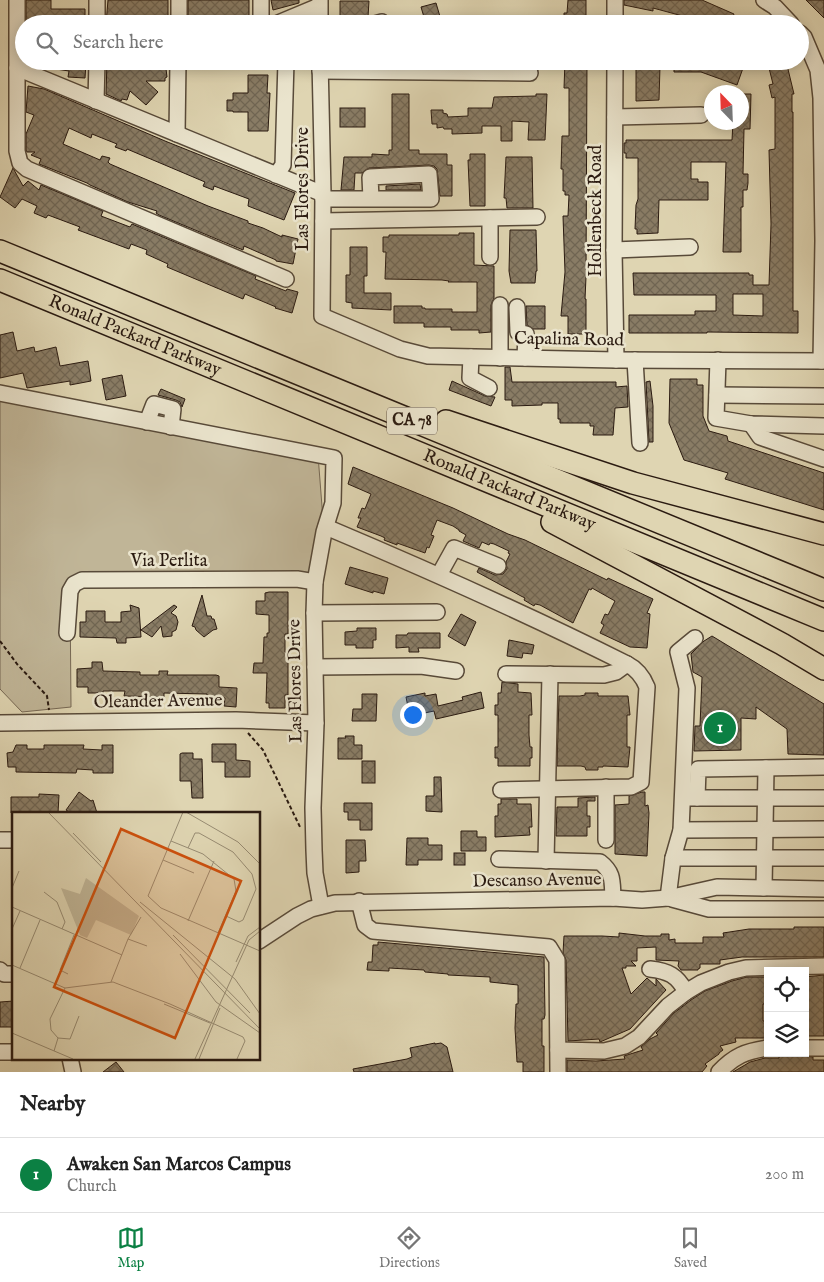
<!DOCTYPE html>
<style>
:root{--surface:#fff;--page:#f2f2f2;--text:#222;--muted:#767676;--line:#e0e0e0;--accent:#0b8043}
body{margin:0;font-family:"IM FELL English",serif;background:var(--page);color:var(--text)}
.controls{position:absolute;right:15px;bottom:15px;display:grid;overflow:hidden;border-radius:0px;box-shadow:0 2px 12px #0003}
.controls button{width:45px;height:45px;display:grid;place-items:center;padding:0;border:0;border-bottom:1px solid var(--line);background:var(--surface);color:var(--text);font:25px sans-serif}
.compass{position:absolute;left:704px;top:85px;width:45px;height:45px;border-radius:50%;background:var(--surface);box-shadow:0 2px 12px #0003;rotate:337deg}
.you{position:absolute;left:412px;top:714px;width:18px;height:18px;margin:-12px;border:4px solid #fff;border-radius:50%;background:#1a73e8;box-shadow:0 0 0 8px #1a73e833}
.badge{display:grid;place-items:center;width:32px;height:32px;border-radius:50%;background:var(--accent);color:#fff;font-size:16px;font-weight:700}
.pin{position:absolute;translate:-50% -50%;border:2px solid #fff;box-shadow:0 1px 5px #0006}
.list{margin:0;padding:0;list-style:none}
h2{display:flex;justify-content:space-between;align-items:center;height:65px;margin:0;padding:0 20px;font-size:21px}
h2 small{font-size:16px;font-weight:400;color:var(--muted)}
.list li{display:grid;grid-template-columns:32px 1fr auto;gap:15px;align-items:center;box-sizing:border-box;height:75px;padding:0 20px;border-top:1px solid var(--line)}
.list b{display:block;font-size:19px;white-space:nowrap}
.list p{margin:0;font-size:16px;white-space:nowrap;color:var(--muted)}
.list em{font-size:16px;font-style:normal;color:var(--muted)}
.icon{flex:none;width:28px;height:28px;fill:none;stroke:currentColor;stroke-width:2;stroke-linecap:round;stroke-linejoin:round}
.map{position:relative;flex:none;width:824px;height:1072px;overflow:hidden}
.search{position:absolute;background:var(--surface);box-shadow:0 2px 12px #0003;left:15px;right:15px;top:15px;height:55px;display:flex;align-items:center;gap:12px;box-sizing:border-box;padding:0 18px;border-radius:28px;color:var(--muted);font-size:19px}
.sheet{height:140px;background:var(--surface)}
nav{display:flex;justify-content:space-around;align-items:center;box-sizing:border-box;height:70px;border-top:1px solid var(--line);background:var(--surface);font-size:14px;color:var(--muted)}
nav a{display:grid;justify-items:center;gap:2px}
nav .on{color:var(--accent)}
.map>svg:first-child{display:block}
.green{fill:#c0b597;stroke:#766854}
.building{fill:url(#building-cross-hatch);stroke:#2b1b11;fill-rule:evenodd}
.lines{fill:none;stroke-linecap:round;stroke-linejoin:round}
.minor-casing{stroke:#584a39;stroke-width:18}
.highway-casing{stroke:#2b1b11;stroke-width:24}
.path{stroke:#2b1b11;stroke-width:2;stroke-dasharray:4 2.5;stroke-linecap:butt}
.minor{stroke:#eae4cd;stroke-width:15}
.highway{stroke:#dfd5b2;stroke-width:21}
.labels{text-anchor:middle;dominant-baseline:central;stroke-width:5;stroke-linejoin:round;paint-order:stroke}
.shield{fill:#eae4cd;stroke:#645749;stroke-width:1}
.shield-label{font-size:16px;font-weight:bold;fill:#2b1b11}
.street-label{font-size:18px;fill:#2b1b11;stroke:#eae4cd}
.inset-road{fill:none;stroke:#978b72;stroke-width:1}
.view{fill:#cc500d;fill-opacity:0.15;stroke:#cc500d;stroke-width:2.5}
.inset-edge{fill:none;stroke:#2b1b11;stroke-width:2.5}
</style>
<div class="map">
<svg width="824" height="1072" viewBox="0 0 824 1072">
<defs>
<pattern id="building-cross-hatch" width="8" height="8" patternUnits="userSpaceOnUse" patternTransform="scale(1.25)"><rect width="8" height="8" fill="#897c65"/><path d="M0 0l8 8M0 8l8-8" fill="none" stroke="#706552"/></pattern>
</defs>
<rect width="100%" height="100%" fill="#dfd5b2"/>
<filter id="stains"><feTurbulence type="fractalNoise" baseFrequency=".004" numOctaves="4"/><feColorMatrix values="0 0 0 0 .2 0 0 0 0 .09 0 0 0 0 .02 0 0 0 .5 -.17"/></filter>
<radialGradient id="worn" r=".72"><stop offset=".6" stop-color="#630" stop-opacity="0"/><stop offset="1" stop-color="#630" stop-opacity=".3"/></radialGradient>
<polygon class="green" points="0,392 318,455 324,532 321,587 297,579 82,580 70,591 71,707 22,712 0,689"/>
<g class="building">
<polygon points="26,0 51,0 51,9 85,9 85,23 26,24"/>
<polygon points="108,0 168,0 168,24 106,24"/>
<polygon points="188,0 249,0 249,18 208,19 208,24 188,24"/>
<polygon points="271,0 299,0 299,3 273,10"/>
<polygon points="568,0 586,0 586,24 564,24 564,13 567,13"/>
<polygon points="624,0 702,0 734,14 730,24 714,24 707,21 706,24 702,24 690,18 653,8 653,11 624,5"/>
<polygon points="806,0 824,0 824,18"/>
<polygon points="340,1 369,1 368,17 363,17 363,20 346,20 346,17 340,17"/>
<polygon points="436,3 441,20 437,21 438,24 426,24 421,7"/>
<polygon points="32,61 86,62 85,78 68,77 69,71 36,66 32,64"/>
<polygon points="107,61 124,61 124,65 126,66 147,66 147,61 165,61 167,77 165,78 165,81 146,81 158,92 146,105 130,91 127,100 122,99 121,101 106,94"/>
<polygon points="565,61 587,61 586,277 585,299 586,299 586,334 568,334 568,316 561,316 565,272 563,216 568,216 569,195 565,195 565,191 563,191 563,169 561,169 562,136 569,136 569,88 564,88"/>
<polygon points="674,61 736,61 743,64 741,68 743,68 737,85 701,72 674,72"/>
<path d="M781,61H786L794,94H792V112H793V311H798V333L707,332V333H629V315H695V311H716V295H634L633,273H749V275H753V285H769L771,224L769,150L775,149V97L772,98L769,85L773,84L768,64ZM733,294H763V316L733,315Z"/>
<polygon points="636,66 660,66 659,100 636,101"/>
<polygon points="248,75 268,75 267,93 270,93 268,131 248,131 248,112 233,112 233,111 227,111 227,100 233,100 233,93 248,93"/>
<polygon points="28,86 44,89 165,141 295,193 284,220 248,206 249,199 214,186 213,190 203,186 205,182 127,149 126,151 115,147 117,144 92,134 91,138 69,128 63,144 100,160 102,156 110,158 108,162 110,164 208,206 248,221 248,223 263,228 282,237 282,235 298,239 293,264 276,261 276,260 244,246 243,250 159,215 156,213 157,211 128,202 90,185 87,183 39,164 41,159 31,155 35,152 27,152 26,150 26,134 34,115 26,112"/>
<polygon points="392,94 409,94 409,150 419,150 419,154 447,154 447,165 452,165 452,196 440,196 437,169 434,166 429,165 369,168 362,173 355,173 354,190 341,190 344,157 372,157 372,154 389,155 389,150 392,150"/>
<polygon points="536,94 547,94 545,140 528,140 529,122 512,121 512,141 501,141 501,126 482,126 482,133 452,134 452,129 444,129 443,127 437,128 437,124 432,124 431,110 443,110 443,113 447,114 448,117 468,116 468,108 492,108 494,97 536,96"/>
<polygon points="742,94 751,94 750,129 744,129 743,174 748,174 748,183 747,190 743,190 743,207 741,207 741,252 723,252 726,162 691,162 691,179 698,179 698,182 708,182 708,200 659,200 658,233 637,234 637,229 635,229 636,205 638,199 638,158 626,158 626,153 624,153 624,143 626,143 626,140 732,140 733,122 742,122"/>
<rect x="340" y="108" width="25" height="19"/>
<polygon points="470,154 485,154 485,206 470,206 468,160 470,160"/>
<polygon points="506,157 532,157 533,208 507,208 506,198 504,198"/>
<polygon points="13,168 23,186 28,181 39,190 41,185 103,211 101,216 130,227 132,224 256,276 255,279 286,291 287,289 298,292 292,313 275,308 276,307 245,294 243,299 167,267 168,264 146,254 147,250 131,244 129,249 78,230 80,227 48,215 46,218 34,213 37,206 22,199 15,208 0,197"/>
<polygon points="420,184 421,190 386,190 386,186"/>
<polygon points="510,230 536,230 537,271 536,271 535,283 511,283 509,271"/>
<polygon points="459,233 474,233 474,265 494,266 494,298 491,305 491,332 479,333 479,330 451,330 451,327 424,327 424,323 394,323 394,306 422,306 422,308 425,308 425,309 452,309 452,312 477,312 477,282 448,282 449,281 442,280 385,279 386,252 383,252 383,237 389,237 389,235 459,235"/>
<polygon points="350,247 367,247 367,276 364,276 364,293 391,293 391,310 352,308 352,303 346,302 346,275 350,275"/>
<polygon points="526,306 545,306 545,329 533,329 527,325"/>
<polygon points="13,332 17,351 34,347 35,352 56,347 60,366 88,361 91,381 70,385 70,381 27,388 23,373 0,378 0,335"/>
<polygon points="505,367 510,367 512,382 616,382 616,387 627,386 628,407 615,408 613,435 593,435 594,426 590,426 590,423 560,423 560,419 558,419 558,403 542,403 542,405 512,406 512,400 505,400"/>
<polygon points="122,375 126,396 106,400 102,379"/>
<polygon points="670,379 697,379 697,385 703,385 703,416 709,431 727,436 728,441 824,473 824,510 725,479 728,473 684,460 669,423"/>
<polygon points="452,381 485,396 495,397 491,406 449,390"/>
<polygon points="650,381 653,406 653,442 649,442 646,382"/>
<polygon points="161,389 185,399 182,407 180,402 176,400 158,395"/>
<polygon points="353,467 453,508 508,534 525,540 607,580 608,578 653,599 647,613 650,614 647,648 630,647 600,633 604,625 601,623 605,614 608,615 615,601 592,588 591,590 589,589 573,623 540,605 535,604 534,606 524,600 525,598 521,596 477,572 479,568 495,575 503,574 507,569 506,562 510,554 508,553 509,551 494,544 490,543 489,545 482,542 479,548 463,541 466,535 459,531 459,530 453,526 437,520 431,535 434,536 429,548 427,547 425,553 397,543 397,545 384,540 385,538 381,536 357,527 361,518 358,518 362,508 365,509 371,494 348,484"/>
<polygon points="350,567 388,578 384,594 373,591 373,593 345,584"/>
<polygon points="269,592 288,592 288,634 285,634 285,652 288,652 288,695 285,695 285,708 269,708 269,703 266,703 267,673 253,673 254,663 263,663 264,637 267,637 267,633 269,633 269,615 256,614 256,601 265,601 265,593"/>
<polygon points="202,595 207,616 211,616 212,619 214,619 217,629 213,630 204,637 196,630 195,627 192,626"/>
<polygon points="130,605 139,608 141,637 126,638 126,643 117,643 116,638 80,637 80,622 86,622 86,611 105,611 105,622 121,622 121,612 131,611"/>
<polygon points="174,605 177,607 171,613 176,616 178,622 176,630 172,632 172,636 163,637 161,626 152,637 141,630"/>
<polygon points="461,614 476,622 465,646 448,636"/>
<polygon points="357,628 376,628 376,640 373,640 373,648 356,648 356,645 345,645 345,632 357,631"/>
<polygon points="408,633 440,633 440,648 418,648 419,652 409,652 409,647 396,648 396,635 407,635"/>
<polygon points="712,636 824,704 824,755 788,754 787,729 756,707 756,719 741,718 741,750 694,751 695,726 700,726 702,677 693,672 691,654 704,641"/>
<polygon points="509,640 534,645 532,654 523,653 522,658 507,656"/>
<polygon points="92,662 102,662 103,671 140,672 140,675 159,675 159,671 168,671 167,675 216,675 219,676 219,687 237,688 236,707 224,706 225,698 207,698 207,694 164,693 164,697 124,696 125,691 103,691 103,693 88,693 88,687 77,687 77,669 92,668"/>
<polygon points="502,682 518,684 518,692 531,693 532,715 529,715 529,735 530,747 532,747 532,758 530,758 530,766 498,766 498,758 495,758 495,747 498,747 498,715 495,715 495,705 498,705 498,693 501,693"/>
<polygon points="481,692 484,708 436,719 434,711 420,714 419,710 409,712 406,697 425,693 425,696 436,694 438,706 463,700 462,697"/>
<polygon points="585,693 598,693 598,696 628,696 630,715 627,715 627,747 630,747 628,767 603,766 603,767 598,767 598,770 586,770 585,767 581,766 557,766 559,696 580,696 585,695"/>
<polygon points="362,694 377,694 376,721 352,721 353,709 362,709"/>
<polygon points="345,736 354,736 354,745 362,745 362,759 338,759 338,738 346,738"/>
<polygon points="212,744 236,744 236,760 250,761 250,777 225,777 225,762 212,762"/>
<polygon points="16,745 27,745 27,749 44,749 44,745 84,745 83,749 102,750 102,745 113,745 113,773 93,773 93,770 77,769 76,773 16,772 16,767 8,767 7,753 13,752"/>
<polygon points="182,753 193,753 193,759 202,759 203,798 192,798 191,781 180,781 180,754"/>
<rect x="362" y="761" width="13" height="22"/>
<polygon points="434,777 441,777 442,812 426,811 426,796 434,796"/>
<polygon points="79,792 91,801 93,800 97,813 71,813 66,810"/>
<polygon points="642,792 645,792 645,806 648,805 649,813 647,856 615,854 615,805 629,804 629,796"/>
<polygon points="39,794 59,795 58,813 11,813 11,797 39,797"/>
<polygon points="595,797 595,801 587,801 587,816 590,816 590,827 587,827 587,836 556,836 557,807 578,807 578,798"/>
<polygon points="501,799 517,799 517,804 531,804 532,827 529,827 530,835 495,837 495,816 498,816 498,804 501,804"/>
<polygon points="344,803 372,803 372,830 360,830 360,820 348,820 348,812 344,812"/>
<polygon points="461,831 477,831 477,837 486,837 486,851 461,851"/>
<polygon points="407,838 428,838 428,845 442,845 442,860 418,860 418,865 406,865"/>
<polygon points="346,840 365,840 366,861 359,861 359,872 346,873"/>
<rect x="454" y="853" width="11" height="12"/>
<polygon points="794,927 824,927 824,957 742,957 720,960 720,964 700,964 700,968 698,969 698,970 681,970 678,966 679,961 656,960 656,947 637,948 637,961 631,961 636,966 626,966 626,968 622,968 631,994 647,978 656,986 656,979 666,990 630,1029 600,1042 599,1039 568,1041 566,960 563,953 564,936 602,936 619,937 619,933 645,936 661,936 661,934 669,934 669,940 675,939 675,943 703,943 703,937 724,937 723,933 749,929 794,929"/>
<polygon points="378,942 544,957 545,1015 544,1019 542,1019 542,1046 544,1046 544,1072 523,1072 523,1062 517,1062 515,1028 516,1004 518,1004 518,985 490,982 490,977 448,975 448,974 425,972 424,970 389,968 389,971 367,970 368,962 372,962 373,945 378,945"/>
<polygon points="824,975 824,1036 805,1036 805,977"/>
<polygon points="747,977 768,977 768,1004 763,1004 763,1021 768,1021 768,1038 735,1038 736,1042 720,1046 723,1050 719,1053 719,1054 705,1064 707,1066 702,1072 567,1072 567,1060 596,1061 625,1059 624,1056 643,1050 641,1047 650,1039 658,1035 656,1033 674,1013 691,1000 705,991 732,981"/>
<polygon points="14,1001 14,1027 0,1027 0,1002"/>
<polygon points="435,1043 435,1044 441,1043 447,1047 453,1072 354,1072 353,1069 407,1059 412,1057 410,1048"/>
<polygon points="779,1055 800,1056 813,1057 813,1060 824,1060 824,1072 733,1072 750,1062 765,1058 779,1058"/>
<polygon points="116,1062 124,1072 103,1072"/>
</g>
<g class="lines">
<defs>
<g id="minor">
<polyline points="17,0 17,151 20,163 27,169 286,279"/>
<polyline points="261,0 261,16 263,24"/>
<polyline points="615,0 615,24"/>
<polyline points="764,0 775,7 791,24"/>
<polyline points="97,24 97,0"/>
<polyline points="179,24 179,0"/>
<polyline points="276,24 319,6"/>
<polyline points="320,24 320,0"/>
<polyline points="375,24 382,22"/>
<polyline points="800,33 804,37 818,70 821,98 823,241 821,361"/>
<polyline points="320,61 323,194 322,316 400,349 428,356 616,360 824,361"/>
<polyline points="615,61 614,250 616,360"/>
<polyline points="17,68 323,194"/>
<polyline points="320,71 530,73"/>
<polyline points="96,101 97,61"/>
<polyline points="615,117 701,115"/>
<polyline points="177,134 178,61"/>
<polyline points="276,175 283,165 286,61"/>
<path d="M323,199C359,199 395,199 431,199L429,174L370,177L371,199"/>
<polyline points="323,221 537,217"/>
<polyline points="614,250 690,247"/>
<polyline points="490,257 490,218"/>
<polyline points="517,307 518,332 526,334 525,358"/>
<polyline points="471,357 470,378 489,388"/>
<polyline points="500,358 500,305"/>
<polyline points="635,360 640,443"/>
<polyline points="718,360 716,418 751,424 824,426"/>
<polyline points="0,393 334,458 333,503 324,532 315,582 314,613 316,723 313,808 314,850 315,873 321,906"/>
<polyline points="717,395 824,396"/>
<polyline points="147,422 154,404 173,409 171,427"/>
<polyline points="751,424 760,437 824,459"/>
<path d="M326,527C428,570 529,615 627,664"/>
<polyline points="439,575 454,548 498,566"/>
<polyline points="314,613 437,612"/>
<polyline points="67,633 70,591 74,584 82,580 297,579 315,582"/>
<polyline points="315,667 421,666 456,671"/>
<polyline points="0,723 236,720 316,723"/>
<path d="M501,790L631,787L641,782L647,687C643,677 637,669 627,664L616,672L604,675L506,674"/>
<polyline points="689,798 824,798"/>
<polyline points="697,798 698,769 824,767"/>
<polyline points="681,830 824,829"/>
<polyline points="0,840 14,840"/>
<polyline points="606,840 606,787"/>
<polyline points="673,858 824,858"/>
<path d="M499,859L600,862C614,873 612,881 613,898"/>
<polyline points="546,861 550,674"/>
<polyline points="764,888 766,768"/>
<polyline points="668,898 673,858 681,830 687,688 678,652 695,638"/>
<polyline points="672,899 709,909 824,909"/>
<polyline points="359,901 365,925 373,931 549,947 557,960 558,1072"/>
<polyline points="259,941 297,916 311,909 335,903 613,898 642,900 668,898 717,887 824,889"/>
<path d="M650,969C668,971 677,975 686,992"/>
<polyline points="0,970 4,974 14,974"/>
<polyline points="805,1048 824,1048"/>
<polyline points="558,1050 604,1051 625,1046 639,1037 668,1006 686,992 701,983 729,972 746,968 824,966"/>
<polyline points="0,1052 14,1052"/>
<polyline points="70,1058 73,1072"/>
<path d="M719,1072C734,1056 746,1051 768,1048"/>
</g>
<g id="highway">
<polyline points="0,251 824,590"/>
<path id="s1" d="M0,280L824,620"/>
<polyline points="446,421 633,483 824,534"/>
<polyline points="552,522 782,644 824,669"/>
</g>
</defs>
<use href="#minor" class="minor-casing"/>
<use href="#highway" class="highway-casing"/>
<g class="path">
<polyline points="0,641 17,664 47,696 49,710"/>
<polyline points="248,733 263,750 300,827"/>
</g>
<use href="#minor" class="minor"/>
<use href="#highway" class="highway"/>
</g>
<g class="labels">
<rect class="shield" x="387" y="407.5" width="50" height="27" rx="4"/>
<g class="shield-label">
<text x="412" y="421">CA 78</text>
</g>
<g class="street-label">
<text transform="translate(303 189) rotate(-90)">Las Flores Drive</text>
<text transform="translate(596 211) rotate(-90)">Hollenbeck Road</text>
<text stroke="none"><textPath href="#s1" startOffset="146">Ronald Packard Parkway</textPath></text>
<text transform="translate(569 340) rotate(1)">Capalina Road</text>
<text stroke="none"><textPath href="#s1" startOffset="551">Ronald Packard Parkway</textPath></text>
<text x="169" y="561">Via Perlita</text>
<text transform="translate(296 681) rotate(-91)">Las Flores Drive</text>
<text transform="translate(158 702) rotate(-1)">Oleander Avenue</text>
<text transform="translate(537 881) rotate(-1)">Descanso Avenue</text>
</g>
</g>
<g transform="translate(12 812)">
<rect width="248" height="248" fill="#dfd5b2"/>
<path d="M74,66L127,104L119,123L84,108L75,126L68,123L49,76L68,82Z" fill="#c0b597"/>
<path class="inset-road" d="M36,0L248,217M171,0L136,84L149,96L248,139M174,0L226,30L248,52M61,21L89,50M159,29L191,42L222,67L224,79L206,121M176,36L183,21H187L221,40L240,62L244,77L231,108L227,110L214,104M151,48L182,61M0,76L7,59M32,80L45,90L53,110L50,117M128,90L223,167L248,202M0,95L110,143M176,109L202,49M0,117L8,99M161,123L238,201M116,127L135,134M168,142L204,190L248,221M224,150L236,124L248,115M0,153L53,176L101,170L158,192L231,225L233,229L225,247M8,156L28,108M56,162L48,158L62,123M99,170L116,127L129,105M152,192L198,211M0,221L61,247M46,226L58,227L67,204M42,239L46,226L39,218L38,207L53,176M183,247L237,128L248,119M187,247L208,196"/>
<path class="view" d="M109,17L229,69L163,226L42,175Z"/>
<rect width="248" height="248" class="inset-edge"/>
</g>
<rect width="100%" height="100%" filter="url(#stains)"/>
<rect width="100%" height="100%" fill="url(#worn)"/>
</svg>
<div class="controls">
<button><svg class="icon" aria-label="locate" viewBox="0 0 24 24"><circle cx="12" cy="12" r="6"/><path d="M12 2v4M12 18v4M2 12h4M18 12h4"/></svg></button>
<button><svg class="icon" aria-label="layers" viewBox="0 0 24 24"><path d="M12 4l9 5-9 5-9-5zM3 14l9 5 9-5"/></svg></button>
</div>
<svg class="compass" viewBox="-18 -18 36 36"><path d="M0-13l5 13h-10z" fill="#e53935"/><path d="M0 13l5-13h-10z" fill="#767676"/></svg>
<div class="you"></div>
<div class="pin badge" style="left:720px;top:728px">1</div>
<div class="search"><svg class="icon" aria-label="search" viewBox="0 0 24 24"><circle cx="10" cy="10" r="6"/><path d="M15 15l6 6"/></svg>Search here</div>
</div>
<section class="sheet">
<h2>Nearby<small></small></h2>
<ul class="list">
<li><span class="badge">1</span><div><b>Awaken San Marcos Campus</b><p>Church</p></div><em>200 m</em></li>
</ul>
</section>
<nav>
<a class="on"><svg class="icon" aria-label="map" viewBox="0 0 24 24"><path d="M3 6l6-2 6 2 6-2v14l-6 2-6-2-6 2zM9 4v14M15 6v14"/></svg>Map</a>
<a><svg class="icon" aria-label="directions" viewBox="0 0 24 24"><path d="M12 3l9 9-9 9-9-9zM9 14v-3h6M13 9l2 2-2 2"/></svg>Directions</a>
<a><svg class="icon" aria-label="saved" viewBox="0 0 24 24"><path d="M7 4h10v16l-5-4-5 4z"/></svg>Saved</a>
</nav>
